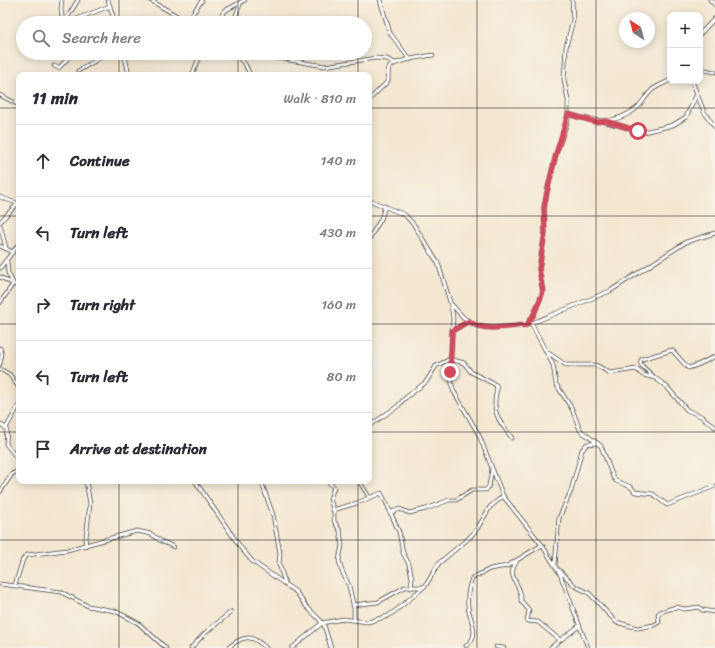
<!DOCTYPE html>
<meta charset="utf-8">
<style>
:root{--surface:#fff;--page:#f7f7f7;--text:#2b2b33;--muted:#7c7c81;--line:#e1e1e2}
body{margin:0;font-family:Sriracha,sans-serif;background:var(--page);color:var(--text)}
.controls{position:absolute;right:12px;top:12px;display:grid;overflow:hidden;border-radius:8px;box-shadow:0 2px 10px #0003}
.controls button{width:36px;height:36px;display:grid;place-items:center;padding:0;border:0;border-bottom:1px solid var(--line);background:var(--surface);color:var(--text);font:20px sans-serif}
.compass{position:absolute;left:619px;top:12px;width:36px;height:36px;border-radius:50%;background:var(--surface);box-shadow:0 2px 10px #0003;rotate:324deg}
.stop{position:absolute;width:12px;height:12px;margin:-9px;border:3px solid #d1495b;border-radius:50%;background:#fff}
.stop.end{background:#d1495b;border-color:#fff;box-shadow:0 1px 4px #0008}
.list{margin:0;padding:0;list-style:none}
h2{display:flex;justify-content:space-between;align-items:center;height:52px;margin:0;padding:0 16px;font-size:17px}
h2 small{font-size:13px;font-weight:400;color:var(--muted)}
.list li{display:grid;grid-template-columns:26px 1fr auto;gap:12px;align-items:center;box-sizing:border-box;height:72px;padding:0 16px;border-top:1px solid var(--line)}
.list b{display:block;font-size:15px;white-space:nowrap}
.list em{font-size:13px;font-style:normal;color:var(--muted)}
.icon{flex:none;width:22px;height:22px;fill:none;stroke:currentColor;stroke-width:2;stroke-linecap:round;stroke-linejoin:round}
.map{position:relative;flex:none;width:715px;height:648px;overflow:hidden}
.search{position:absolute;background:var(--surface);box-shadow:0 2px 10px #0003;left:16px;top:16px;width:356px;height:44px;display:flex;align-items:center;gap:10px;box-sizing:border-box;padding:0 14px;border-radius:22px;color:var(--muted);font-size:15px}
.panel{position:absolute;background:var(--surface);box-shadow:0 2px 10px #0003;left:16px;top:72px;width:356px;height:412px;border-radius:8px}
.map>svg:first-child{display:block}
.lines{fill:none;stroke-linecap:round;stroke-linejoin:round}
.street-casing{stroke:#3c3a37;stroke-width:4.5}
.street{stroke:#fff;stroke-width:3}
.route{stroke:#d1495b;stroke-width:5}
.grid{fill:none;stroke:#1c1c1c;stroke-width:1;stroke-opacity:0.55}
</style>
<div class="map">
<svg width="715" height="648" viewBox="0 0 715 648">
<rect width="100%" height="100%" fill="#f7f3e8"/>
<filter id="ink" filterUnits="userSpaceOnUse"><feTurbulence type="fractalNoise" baseFrequency=".025" numOctaves="2"/><feDisplacementMap in="SourceGraphic" scale="8" xChannelSelector="R" yChannelSelector="G"/><feConvolveMatrix kernelMatrix="1 2 1 2 8 2 1 2 1" color-interpolation-filters="sRGB"/></filter>
<filter id="wash" filterUnits="userSpaceOnUse"><feTurbulence type="fractalNoise" baseFrequency=".012" numOctaves="4" result="noise"/><feDisplacementMap in="SourceGraphic" scale="16" xChannelSelector="R" yChannelSelector="G"/><feGaussianBlur stdDeviation="0.9" result="paint"/><feColorMatrix in="noise" values="0 0 0 0 0 0 0 0 0 0 0 0 0 0 0 0 0 1.4 0 .05"/><feComposite in="paint" operator="in"/></filter>
<g filter="url(#wash)">
<rect width="100%" height="100%" fill="#f4e7d1"/>
</g>
<g filter="url(#ink)">
<g class="lines">
<defs>
<g id="street">
<polyline points="62,0 61,9 63,23"/>
<polyline points="108,0 115,23"/>
<polyline points="150,0 189,23"/>
<polyline points="380,0 390,33 410,60"/>
<polyline points="710,0 715,5"/>
<polyline points="187,22 202,0"/>
<polyline points="64,23 78,0"/>
<polyline points="66,23 110,6"/>
<polyline points="174,23 182,18"/>
<polyline points="215,23 226,10 245,0"/>
<polyline points="233,23 241,2"/>
<polyline points="700,34 715,18"/>
<polyline points="122,53 126,61 129,75"/>
<polyline points="234,53 245,64 250,75"/>
<polyline points="240,57 266,56 324,66 376,58 387,59 395,63"/>
<polyline points="54,66 59,68 68,58 67,53"/>
<polyline points="700,69 715,72"/>
<polyline points="78,71 108,53"/>
<polyline points="192,75 201,53"/>
<polyline points="692,81 704,112 715,127"/>
<polyline points="0,95 19,105"/>
<path d="M369,100L388,81C389,77 387,72 389,68C394,60 423,57 433,55"/>
<path d="M568,114C594,122 614,126 637,108C642,103 646,96 651,91C656,86 664,84 670,80"/>
<polyline points="606,122 643,132 661,128 673,125 686,117 696,96"/>
<polyline points="0,197 19,204"/>
<polyline points="369,200 405,215 414,225 438,263 451,305 453,318 450,372 453,390 479,435 503,496 542,545 560,574 588,648"/>
<polyline points="0,222 18,203"/>
<polyline points="0,225 6,248"/>
<polyline points="369,239 381,219 385,206"/>
<polyline points="0,246 13,252"/>
<polyline points="7,261 8,273 13,283"/>
<polyline points="0,268 19,244"/>
<polyline points="0,277 19,287"/>
<polyline points="0,303 13,284"/>
<polyline points="452,305 463,317 476,326 491,328 527,325 610,291 686,242 715,233"/>
<polyline points="531,323 553,365 556,384 572,409 580,430 601,446 613,477 616,481 631,487 635,492 653,494 667,505 715,486"/>
<polyline points="527,325 534,314 543,292 539,269 545,233 544,208 547,192 556,154 568,120 568,100 564,80 566,47 573,20 572,0"/>
<polyline points="452,331 469,321"/>
<polyline points="0,348 2,354 0,364"/>
<polyline points="547,352 566,365 596,365 610,373 636,369 643,375 655,378 666,386 687,410 701,416 715,427"/>
<polyline points="0,369 10,375 19,388"/>
<path d="M654,377L642,366L640,362L642,359L672,350L688,368C698,366 706,361 715,356"/>
<polyline points="0,424 7,429 6,444 19,461"/>
<path d="M369,426L398,406L404,399L426,382L436,366L450,359L464,363L471,372L496,385C498,390 495,395 495,401C494,417 503,426 512,438"/>
<polyline points="6,428 19,405"/>
<polyline points="195,481 241,548 252,561 296,592 306,606 319,619 324,625 331,648"/>
<polyline points="261,481 273,515 280,553 279,564 285,583"/>
<polyline points="327,481 334,487 330,499 334,512 334,521 340,531 342,545 339,560 341,569 349,586 354,608 354,620"/>
<polyline points="359,481 369,497"/>
<polyline points="0,492 12,474 19,470"/>
<polyline points="333,510 357,503 381,493 386,502 399,532 403,553 409,564 412,578 411,588"/>
<polyline points="390,513 400,509 409,513 426,509 449,500 456,500 472,490 486,490 489,486 492,469"/>
<polyline points="85,546 90,504 86,481"/>
<path d="M517,561C504,579 523,583 521,601L529,610L527,621L538,622L560,640"/>
<polyline points="555,565 559,518 571,491 582,450 587,444 598,443"/>
<polyline points="559,570 575,586 589,593 616,622 638,628 654,625 659,622 658,614 660,612 676,607 685,609 699,607 702,610 715,612"/>
<polyline points="0,584 61,592 88,606 115,611 138,623 166,648"/>
<polyline points="15,585 23,559 27,555 67,550 137,531 151,534 161,541 174,547"/>
<polyline points="353,605 378,602 405,587 422,587"/>
<path d="M466,646C482,634 469,620 468,606C467,597 469,586 472,578L490,569L507,566L542,545"/>
<polyline points="496,647 504,648"/>
<polyline points="191,648 205,633 231,612"/>
<path d="M228,648C243,635 252,634 266,648"/>
<polyline points="292,648 322,623 343,619 368,622 388,616 399,608 426,585 439,563 469,538 477,529 490,507 503,496"/>
<polyline points="550,648 579,626"/>
</g>
</defs>
<use href="#street" class="street-casing"/>
<use href="#street" class="street"/>
</g>
</g>
<g class="lines" filter="url(#ink)">
<path class="route" d="M450,372L452,331L469,321C484,333 510,326 527,325L534,314L543,292L539,269L545,233L544,208L547,192L556,154L568,114L595,122L606,121L638,131"/>
</g>
<path class="grid" d="M119,0V23M238,0V23M358,0V23M477,0V648M596,0V648M119,53V75M238,53V75M358,53V75M0,108H19M369,108H715M0,216H19M369,216H715M0,324H19M369,324H715M0,432H19M369,432H715M119,481V648M238,481V648M358,481V648M0,540H715"/>
</svg>
<div class="controls">
<button>+</button>
<button>−</button>
</div>
<svg class="compass" viewBox="-18 -18 36 36"><path d="M0-13l5 13h-10z" fill="#e53935"/><path d="M0 13l5-13h-10z" fill="#7c7c81"/></svg>
<div class="stop" style="left:638px;top:131px"></div>
<div class="stop end" style="left:450px;top:372px"></div>
<div class="search"><svg class="icon" aria-label="search" viewBox="0 0 24 24"><circle cx="10" cy="10" r="6"/><path d="M15 15l6 6"/></svg>Search here</div>
<section class="panel">
<h2>11 min<small>Walk · 810 m</small></h2>
<ul class="list">
<li><svg class="icon" aria-label="ahead" viewBox="0 0 24 24"><path d="M12 20V5M6 11l6-6 6 6"/></svg><div><b>Continue</b></div><em>140 m</em></li>
<li><svg class="icon" aria-label="left" viewBox="0 0 24 24"><path d="M17 20v-9H6M10 6l-5 5 5 5"/></svg><div><b>Turn left</b></div><em>430 m</em></li>
<li><svg class="icon" aria-label="right" viewBox="0 0 24 24"><path d="M7 20v-9h11M14 6l5 5-5 5"/></svg><div><b>Turn right</b></div><em>160 m</em></li>
<li><svg class="icon" aria-label="left" viewBox="0 0 24 24"><path d="M17 20v-9H6M10 6l-5 5 5 5"/></svg><div><b>Turn left</b></div><em>80 m</em></li>
<li><svg class="icon" aria-label="arrive" viewBox="0 0 24 24"><path d="M6 21V4h12l-3 4 3 4H6"/></svg><div><b>Arrive at destination</b></div></li>
</ul>
</section>
</div>
